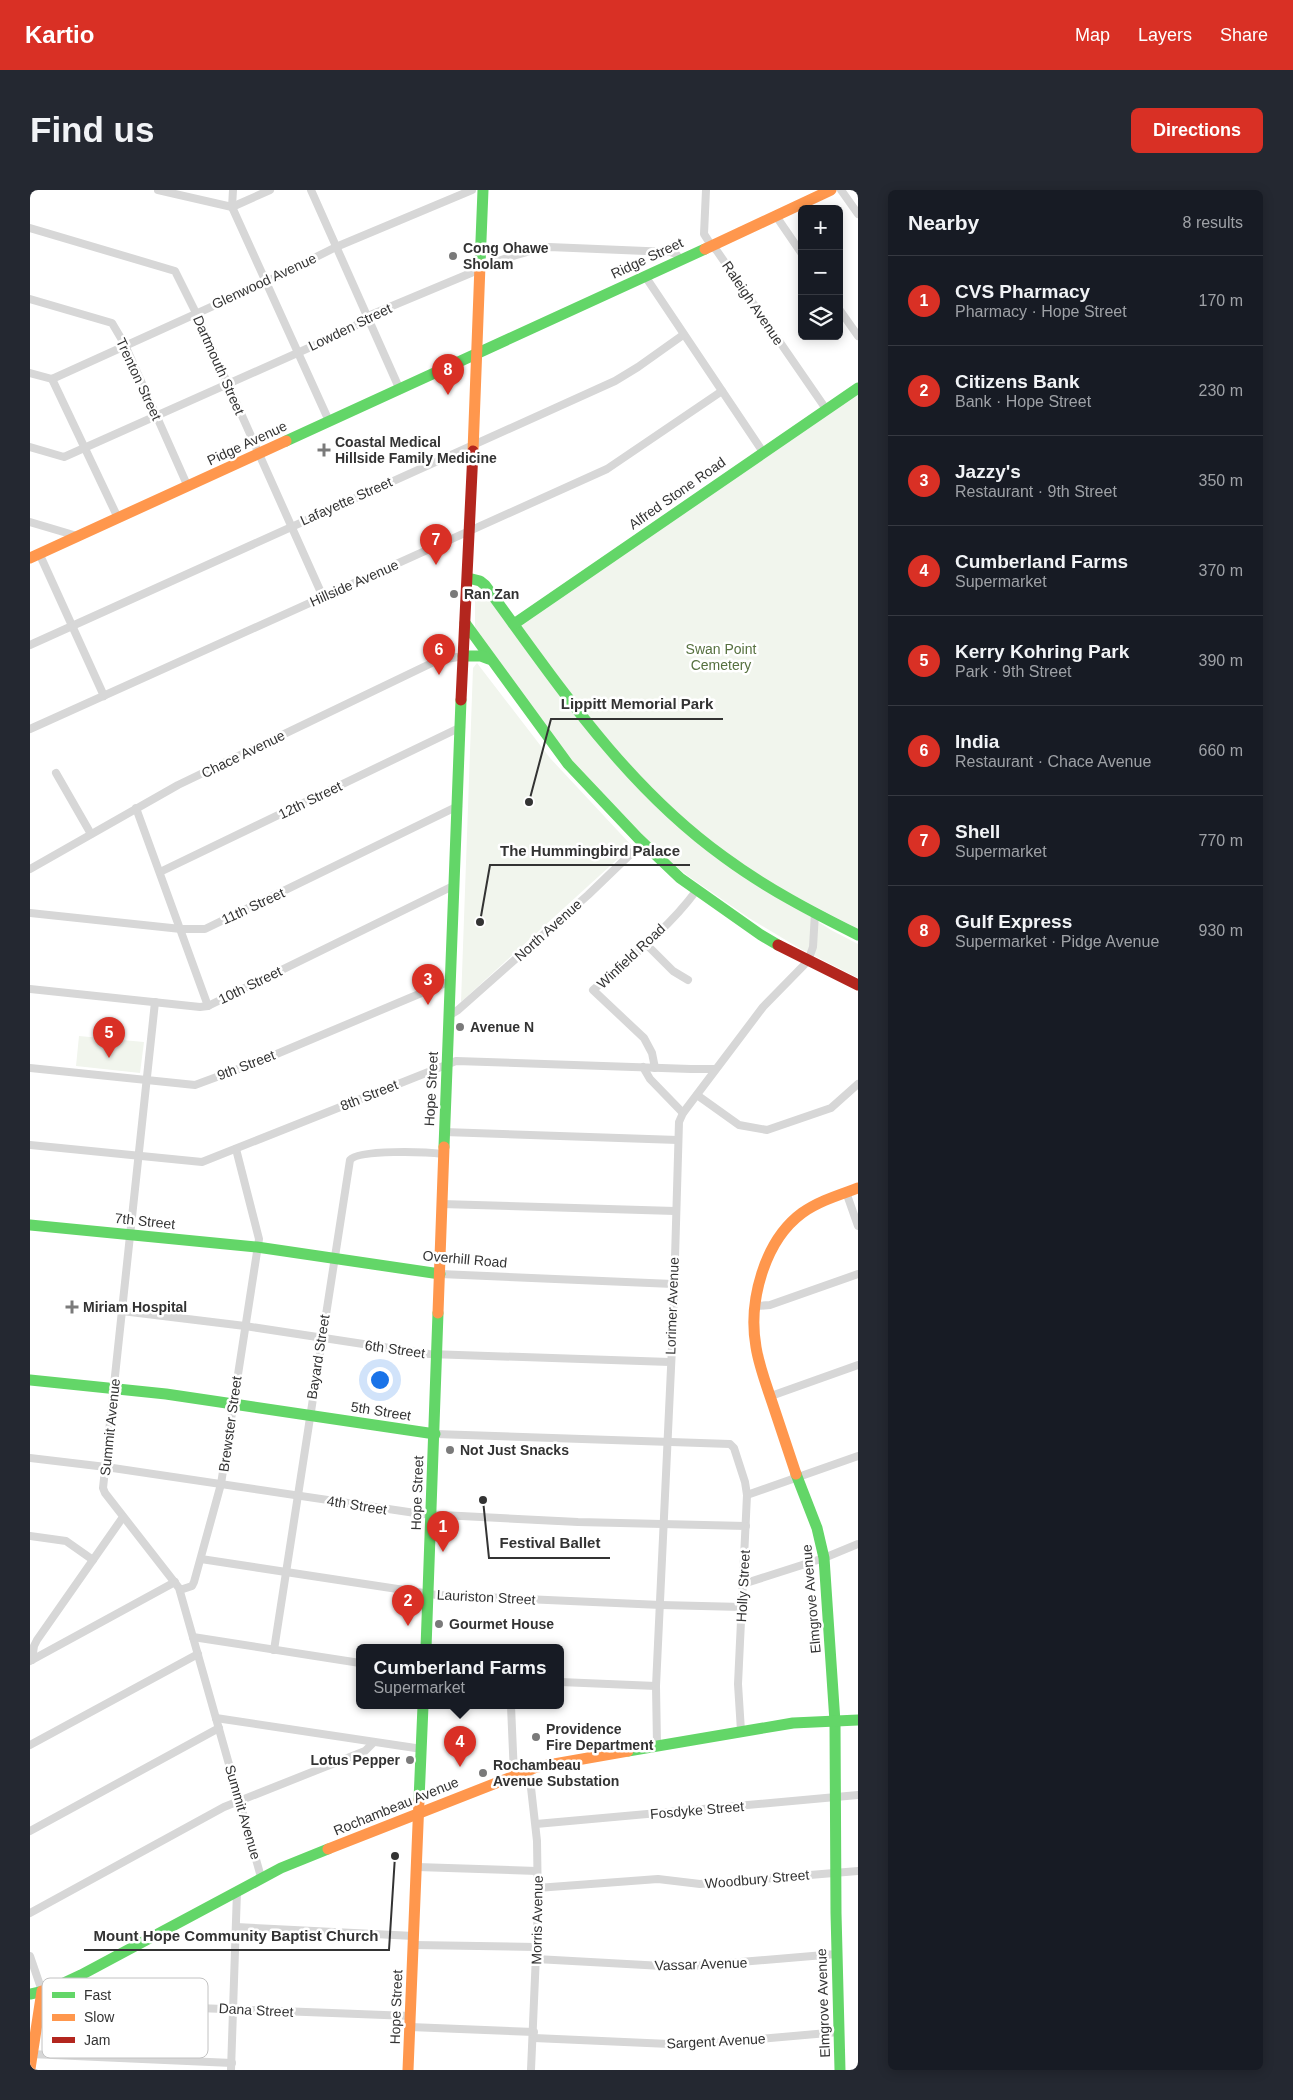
<!DOCTYPE html>
<meta charset="utf-8">
<style>
:root{--surface:#171b24;--page:#242831;--text:#f1f3f6;--muted:#9ea1a6;--line:#363941;--accent:#d93025}
body{margin:0;font-family:Helvetica,sans-serif;background:var(--page);color:var(--text)}
.controls{position:absolute;right:15px;top:15px;display:grid;overflow:hidden;border-radius:8px;box-shadow:0 2px 12px #0003}
.controls button{width:45px;height:45px;display:grid;place-items:center;padding:0;border:0;border-bottom:1px solid var(--line);background:var(--surface);color:var(--text);font:25px sans-serif}
.you{position:absolute;left:349px;top:1189px;width:18px;height:18px;margin:-12px;border:4px solid #fff;border-radius:50%;background:#1a73e8;box-shadow:0 0 0 8px #1a73e833}
.badge{display:grid;place-items:center;width:32px;height:32px;border-radius:50%;background:var(--accent);color:#fff;font-size:16px;font-weight:700}
.pin{position:absolute;translate:-50% -41px;filter:drop-shadow(0 1px 2px #0008)}
.pin::after{content:'';position:absolute;top:26px;width:18px;height:15px;background:inherit;clip-path:polygon(0 0,100% 0,50% 100%)}
.popup{position:absolute;left:326px;top:1454px;width:208px;height:65px;box-sizing:border-box;display:grid;place-content:center;border-radius:8px;background:var(--surface);filter:drop-shadow(0 1px 4px #0005);font-size:16px;white-space:nowrap;color:var(--muted)}
.popup b{font-size:19px;color:var(--text)}
.popup::after{content:'';position:absolute;left:50%;top:100%;margin-left:-10px;border:10px solid transparent;border-top-color:var(--surface)}
.list{margin:0;padding:0;list-style:none}
h2{display:flex;justify-content:space-between;align-items:center;height:65px;margin:0;padding:0 20px;font-size:21px}
h2 small{font-size:16px;font-weight:400;color:var(--muted)}
.list li{display:grid;grid-template-columns:32px 1fr auto;gap:15px;align-items:center;box-sizing:border-box;height:90px;padding:0 20px;border-top:1px solid var(--line)}
.list b{display:block;font-size:19px;white-space:nowrap}
.list p{margin:0;font-size:16px;white-space:nowrap;color:var(--muted)}
.list em{font-size:16px;font-style:normal;color:var(--muted)}
.icon{flex:none;width:28px;height:28px;fill:none;stroke:currentColor;stroke-width:2;stroke-linecap:round;stroke-linejoin:round}
.map{position:relative;flex:none;width:828px;height:1880px;overflow:hidden;border-radius:8px}
header{display:flex;align-items:center;gap:30px;box-sizing:border-box;height:70px;padding:0 25px;background:var(--accent);color:#fff}
header strong{font-size:24px}
nav{display:flex;gap:28px;margin-inline-start:auto;font-size:18px}
.intro{display:flex;align-items:center;justify-content:space-between;box-sizing:border-box;height:120px;padding:0 30px}
h1{margin:0;font-size:35px}
.button{padding:12px 22px;border-radius:8px;background:var(--accent);color:#fff;font-size:18px;font-weight:700}
main{display:flex;gap:30px;padding:0 30px}
aside{flex:1;background:var(--surface);border-radius:8px;box-shadow:0 2px 12px #0003}
.map>svg:first-child{display:block}
.green{fill:#f1f5ed}
.lines{fill:none;stroke-linecap:round;stroke-linejoin:round}
.street{stroke:#d7d7d7;stroke-width:8}
.fast{stroke:#63d668;stroke-width:11}
.slow{stroke:#ff974d;stroke-width:11}
.jam{stroke:#b3261e;stroke-width:11}
.poi-dot{fill:#7a7a7a;stroke:#fff;stroke-width:2}
.labels{text-anchor:middle;dominant-baseline:central;stroke-width:5;stroke-linejoin:round;paint-order:stroke}
.poi-label{font-size:14px;font-weight:bold;fill:#333;stroke:#fff;text-anchor:start}
.street-label{font-size:14px;fill:#333;stroke:#fff}
.park-label{font-size:14px;fill:#56703f;stroke:#fff}
.key{fill:#fff;stroke:#c2c2c2;stroke-width:1}
.key-label{font-size:14px;fill:#333}
.leader{fill:none;stroke:#333;stroke-width:2}
.callout-dot{fill:#333;stroke:#fff;stroke-width:2}
.callout-label{font-size:15px;text-anchor:middle;font-weight:bold;fill:#333;stroke:#fff;stroke-width:5;stroke-linejoin:round;paint-order:stroke}
</style>
<header>
<strong>Kartio</strong>
<nav><a>Map</a><a>Layers</a><a>Share</a></nav>
</header>
<div class="intro"><h1>Find us</h1><a class="button">Directions</a></div>
<main>
<div class="map">
<svg width="828" height="1880" viewBox="0 0 828 1880">
<rect width="100%" height="100%" fill="#fff"/>
<g class="green">
<polygon points="828,197 828,739 698,671 609,591 486,436"/>
<polygon points="454,398 566,551 716,686 801,740 828,754 828,788 769,758 719,728 658,686 627,661 565,599 510,533 445,443 445,408 447,400"/>
<polygon points="447,473 520,568 602,656 431,812 443,478"/>
<polygon points="49,846 114,852 110,883 46,876"/>
</g>
<g class="lines">
<g class="street">
<polyline points="128,0 202,17"/>
<polyline points="203,0 202,17 299,231"/>
<polyline points="281,0 370,200"/>
<polyline points="676,0 674,44 681,55 687,61 796,219"/>
<polyline points="811,0 828,24"/>
<polyline points="202,17 240,0"/>
<polyline points="746,26 772,64"/>
<polyline points="0,38 145,81 166,123 293,407"/>
<polyline points="615,86 733,262"/>
<polyline points="0,109 82,133 95,155 158,297"/>
<polyline points="809,119 828,146"/>
<polyline points="0,183 22,189 236,92 306,57 442,0"/>
<polyline points="22,189 88,328"/>
<path d="M0,257L34,267L321,139L338,126L441,83C458,73 499,60 519,57L640,62L646,64L650,69"/>
<polyline points="0,332 47,346"/>
<polyline points="9,363 74,506"/>
<polyline points="0,455 585,191 608,177 653,145"/>
<polyline points="0,539 577,279 692,201"/>
<polyline points="26,583 61,644"/>
<polyline points="106,618 178,816"/>
<polyline points="0,679 148,595 406,471 433,466"/>
<polyline points="130,682 431,537"/>
<polyline points="0,723 151,739 175,739 428,616"/>
<polyline points="616,754 643,781 658,790"/>
<polyline points="0,799 170,817 178,816 423,696"/>
<polyline points="125,812 73,1298 75,1303 149,1398 231,1687"/>
<polyline points="420,825 428,820 558,705 613,652"/>
<polyline points="613,877 620,889 653,923"/>
<polyline points="0,878 165,895 230,871 420,791"/>
<path d="M625,878L622,863L614,848L563,800C599,769 638,739 666,701"/>
<polyline points="667,905 709,935 737,940 801,918 828,894"/>
<polyline points="414,942 648,950"/>
<polyline points="0,955 172,972 426,871 661,879 685,879"/>
<polyline points="816,1002 828,1036"/>
<polyline points="411,1014 645,1021"/>
<polyline points="410,1084 643,1094"/>
<polyline points="727,1116 740,1115 828,1084"/>
<polyline points="92,1121 215,1136 399,1164 640,1172"/>
<polyline points="741,1206 828,1175"/>
<polyline points="405,1244 700,1254 704,1258 715,1292 717,1305 708,1494 711,1541"/>
<polyline points="0,1268 76,1277 392,1324 548,1332 716,1336"/>
<polyline points="717,1305 828,1266"/>
<polyline points="0,1346 36,1351 63,1370"/>
<polyline points="171,1369 407,1405 631,1415 712,1417"/>
<polyline points="713,1394 794,1368 828,1354"/>
<polyline points="150,1400 162,1396 164,1392 191,1294 229,1049 206,959"/>
<polyline points="163,1447 330,1473"/>
<path d="M244,1460L320,970C329,959 397,962 413,964"/>
<polyline points="2,1470 4,1456 7,1450 93,1327"/>
<polyline points="0,1471 145,1392"/>
<polyline points="530,1492 626,1496"/>
<polyline points="481,1516 484,1585"/>
<polyline points="186,1528 392,1559"/>
<polyline points="0,1555 168,1464"/>
<polyline points="627,1555 626,1496 643,1136 649,932 653,923 733,817 778,771 783,757 785,723"/>
<polyline points="499,1580 507,1651 508,1718 501,1880"/>
<polyline points="506,1634 828,1605"/>
<polyline points="0,1641 189,1538"/>
<polyline points="387,1677 507,1681"/>
<polyline points="507,1698 628,1689 670,1694 828,1681"/>
<polyline points="0,1723 194,1617 335,1561 343,1553"/>
<polyline points="206,1737 384,1746"/>
<polyline points="384,1755 506,1757"/>
<polyline points="0,1766 12,1801"/>
<polyline points="506,1769 651,1777 806,1764"/>
<polyline points="12,1812 380,1826"/>
<polyline points="380,1837 504,1842"/>
<polyline points="504,1848 662,1855 809,1842"/>
<polyline points="0,1864 202,1873"/>
<polyline points="201,1880 207,1701"/>
</g>
<g class="fast">
<polyline points="450,75 453,0"/>
<polyline points="256,251 675,59"/>
<path d="M438,388L450,391L455,395C527,493 594,595 694,667C736,698 782,722 828,745"/>
<polyline points="435,433 538,574 608,648 650,688 731,745 748,755"/>
<polyline points="484,434 828,198"/>
<polyline points="433,466 451,466 459,469"/>
<polyline points="414,957 431,510"/>
<polyline points="0,1035 227,1057 410,1084"/>
<polyline points="0,1190 136,1204 405,1244"/>
<polyline points="766,1284 787,1338 794,1368 805,1532 806,1723 810,1880"/>
<polyline points="396,1458 408,1123"/>
<polyline points="598,1561 763,1533 828,1530"/>
<polyline points="389,1610 393,1516"/>
<polyline points="0,1804 19,1800 51,1785 251,1678 298,1659"/>
</g>
<g class="slow">
<polyline points="675,59 801,0"/>
<polyline points="443,261 450,75"/>
<polyline points="0,368 256,251"/>
<polyline points="408,1123 414,957"/>
<path d="M766,1284C758,1260 750,1236 742,1212C736,1194 729,1176 726,1157C718,1112 734,1051 772,1023C789,1011 809,1005 828,998"/>
<polyline points="298,1659 507,1577 598,1561"/>
<polyline points="0,1879 12,1801"/>
<polyline points="378,1880 389,1610"/>
</g>
<g class="jam">
<polyline points="431,510 443,261"/>
<polyline points="748,755 828,795"/>
</g>
</g>
<g class="poi-dot">
<circle cx="423" cy="66" r="5"/>
<path d="M291.5 252.5h5v5h5v5h-5v5h-5v-5h-5v-5h5z"/>
<circle cx="424" cy="404" r="5"/>
<circle cx="430" cy="837" r="5"/>
<path d="M39.5 1109.5h5v5h5v5h-5v5h-5v-5h-5v-5h5z"/>
<circle cx="420" cy="1260" r="5"/>
<circle cx="409" cy="1434" r="5"/>
<circle cx="506" cy="1547" r="5"/>
<circle cx="380" cy="1570" r="5"/>
<circle cx="453" cy="1583" r="5"/>
</g>
<g class="labels">
<g class="poi-label">
<text x="433" y="58">Cong Ohawe<tspan x="433" dy="16">Sholam</tspan></text>
<text x="305" y="252">Coastal Medical<tspan x="305" dy="16">Hillside Family Medicine</tspan></text>
<text x="434" y="404">Ran Zan</text>
<text x="440" y="837">Avenue N</text>
<text x="53" y="1117">Miriam Hospital</text>
<text x="430" y="1260">Not Just Snacks</text>
<text x="419" y="1434">Gourmet House</text>
<text x="516" y="1539">Providence<tspan x="516" dy="16">Fire Department</tspan></text>
<text x="370" y="1570" text-anchor="end">Lotus Pepper</text>
<text x="463" y="1575">Rochambeau<tspan x="463" dy="16">Avenue Substation</tspan></text>
</g>
<g class="street-label">
<text transform="translate(617 68) rotate(-25)">Ridge Street</text>
<text transform="translate(234 91) rotate(-25)">Glenwood Avenue</text>
<text transform="translate(723 113) rotate(56)">Raleigh Avenue</text>
<text transform="translate(320 137) rotate(-26)">Lowden Street</text>
<text transform="translate(189 175) rotate(66)">Dartmouth Street</text>
<text transform="translate(109 189) rotate(65)">Trenton Street</text>
<text transform="translate(217 253) rotate(-25)">Pidge Avenue</text>
<text transform="translate(647 303) rotate(-35)">Alfred Stone Road</text>
<text transform="translate(316 311) rotate(-24)">Lafayette Street</text>
<text transform="translate(324 393) rotate(-24)">Hillside Avenue</text>
<text transform="translate(213 564) rotate(-26)">Chace Avenue</text>
<text transform="translate(280 610) rotate(-26)">12th Street</text>
<text transform="translate(223 716) rotate(-25)">11th Street</text>
<text transform="translate(518 740) rotate(-42)">North Avenue</text>
<text transform="translate(601 766) rotate(-43)">Winfield Road</text>
<text transform="translate(220 795) rotate(-26)">10th Street</text>
<text transform="translate(216 875) rotate(-21)">9th Street</text>
<text transform="translate(401 899) rotate(-87)">Hope Street</text>
<text transform="translate(339 905) rotate(-22)">8th Street</text>
<text transform="translate(115 1031) rotate(6)">7th Street</text>
<text transform="translate(435 1069) rotate(5)">Overhill Road</text>
<text transform="translate(642 1116) rotate(-88)">Lorimer Avenue</text>
<text transform="translate(365 1159) rotate(8)">6th Street</text>
<text transform="translate(288 1167) rotate(-81)">Bayard Street</text>
<text transform="translate(351 1221) rotate(9)">5th Street</text>
<text transform="translate(200 1234) rotate(-82)">Brewster Street</text>
<text transform="translate(80 1237) rotate(-84)">Summit Avenue</text>
<text transform="translate(387 1303) rotate(-88)">Hope Street</text>
<text transform="translate(327 1315) rotate(9)">4th Street</text>
<text transform="translate(713 1396) rotate(-87)">Holly Street</text>
<text transform="translate(456 1407) rotate(3)">Lauriston Street</text>
<text transform="translate(781 1409) rotate(-95)">Elmgrove Avenue</text>
<text transform="translate(366 1616) rotate(-22)">Rochambeau Avenue</text>
<text transform="translate(667 1620) rotate(-5)">Fosdyke Street</text>
<text transform="translate(213 1622) rotate(74)">Summit Avenue</text>
<text transform="translate(727 1689) rotate(-5)">Woodbury Street</text>
<text transform="translate(507 1730) rotate(-89)">Morris Avenue</text>
<text transform="translate(671 1774) rotate(-2)">Vassar Avenue</text>
<text transform="translate(793 1813) rotate(-92)">Elmgrove Avenue</text>
<text transform="translate(366 1817) rotate(-88)">Hope Street</text>
<text transform="translate(226 1820) rotate(3)">Dana Street</text>
<text transform="translate(686 1851) rotate(-3)">Sargent Avenue</text>
</g>
<g class="park-label">
<text x="691" y="459">Swan Point<tspan x="691" dy="16">Cemetery</tspan></text>
</g>
</g>
<rect x="12" y="1788" width="166" height="80" rx="8" class="key"/>
<rect x="22" y="1802" width="23" height="6" fill="#63d668"/>
<rect x="22" y="1824" width="23" height="7" fill="#ff974d"/>
<rect x="22" y="1847" width="23" height="6" fill="#b3261e"/>
<g class="key-label">
<text x="54" y="1810">Fast</text>
<text x="54" y="1832">Slow</text>
<text x="54" y="1855">Jam</text>
</g>
<path class="leader" d="M499 612L521 529H693M450 732L460 675H660M453 1310L459 1368H580M365 1666L359 1760H54"/>
<g class="callout-dot">
<circle cx="499" cy="612" r="5"/>
<circle cx="450" cy="732" r="5"/>
<circle cx="453" cy="1310" r="5"/>
<circle cx="365" cy="1666" r="5"/>
</g>
<g class="callout-label">
<text x="607" y="519">Lippitt Memorial Park</text>
<text x="560" y="666">The Hummingbird Palace</text>
<text x="520" y="1358">Festival Ballet</text>
<text x="206" y="1751">Mount Hope Community Baptist Church</text>
</g>
</svg>
<div class="controls">
<button>+</button>
<button>−</button>
<button><svg class="icon" aria-label="layers" viewBox="0 0 24 24"><path d="M12 4l9 5-9 5-9-5zM3 14l9 5 9-5"/></svg></button>
</div>
<div class="you"></div>
<div class="pin badge" style="left:413px;top:1362px">1</div>
<div class="pin badge" style="left:378px;top:1436px">2</div>
<div class="pin badge" style="left:398px;top:815px">3</div>
<div class="pin badge" style="left:430px;top:1577px">4</div>
<div class="popup"><b>Cumberland Farms</b>Supermarket</div>
<div class="pin badge" style="left:79px;top:868px">5</div>
<div class="pin badge" style="left:409px;top:485px">6</div>
<div class="pin badge" style="left:406px;top:375px">7</div>
<div class="pin badge" style="left:418px;top:205px">8</div>
</div>
<aside>
<h2>Nearby<small>8 results</small></h2>
<ul class="list">
<li><span class="badge">1</span><div><b>CVS Pharmacy</b><p>Pharmacy · Hope Street</p></div><em>170 m</em></li>
<li><span class="badge">2</span><div><b>Citizens Bank</b><p>Bank · Hope Street</p></div><em>230 m</em></li>
<li><span class="badge">3</span><div><b>Jazzy's</b><p>Restaurant · 9th Street</p></div><em>350 m</em></li>
<li><span class="badge">4</span><div><b>Cumberland Farms</b><p>Supermarket</p></div><em>370 m</em></li>
<li><span class="badge">5</span><div><b>Kerry Kohring Park</b><p>Park · 9th Street</p></div><em>390 m</em></li>
<li><span class="badge">6</span><div><b>India</b><p>Restaurant · Chace Avenue</p></div><em>660 m</em></li>
<li><span class="badge">7</span><div><b>Shell</b><p>Supermarket</p></div><em>770 m</em></li>
<li><span class="badge">8</span><div><b>Gulf Express</b><p>Supermarket · Pidge Avenue</p></div><em>930 m</em></li>
</ul>
</aside>
</main>
